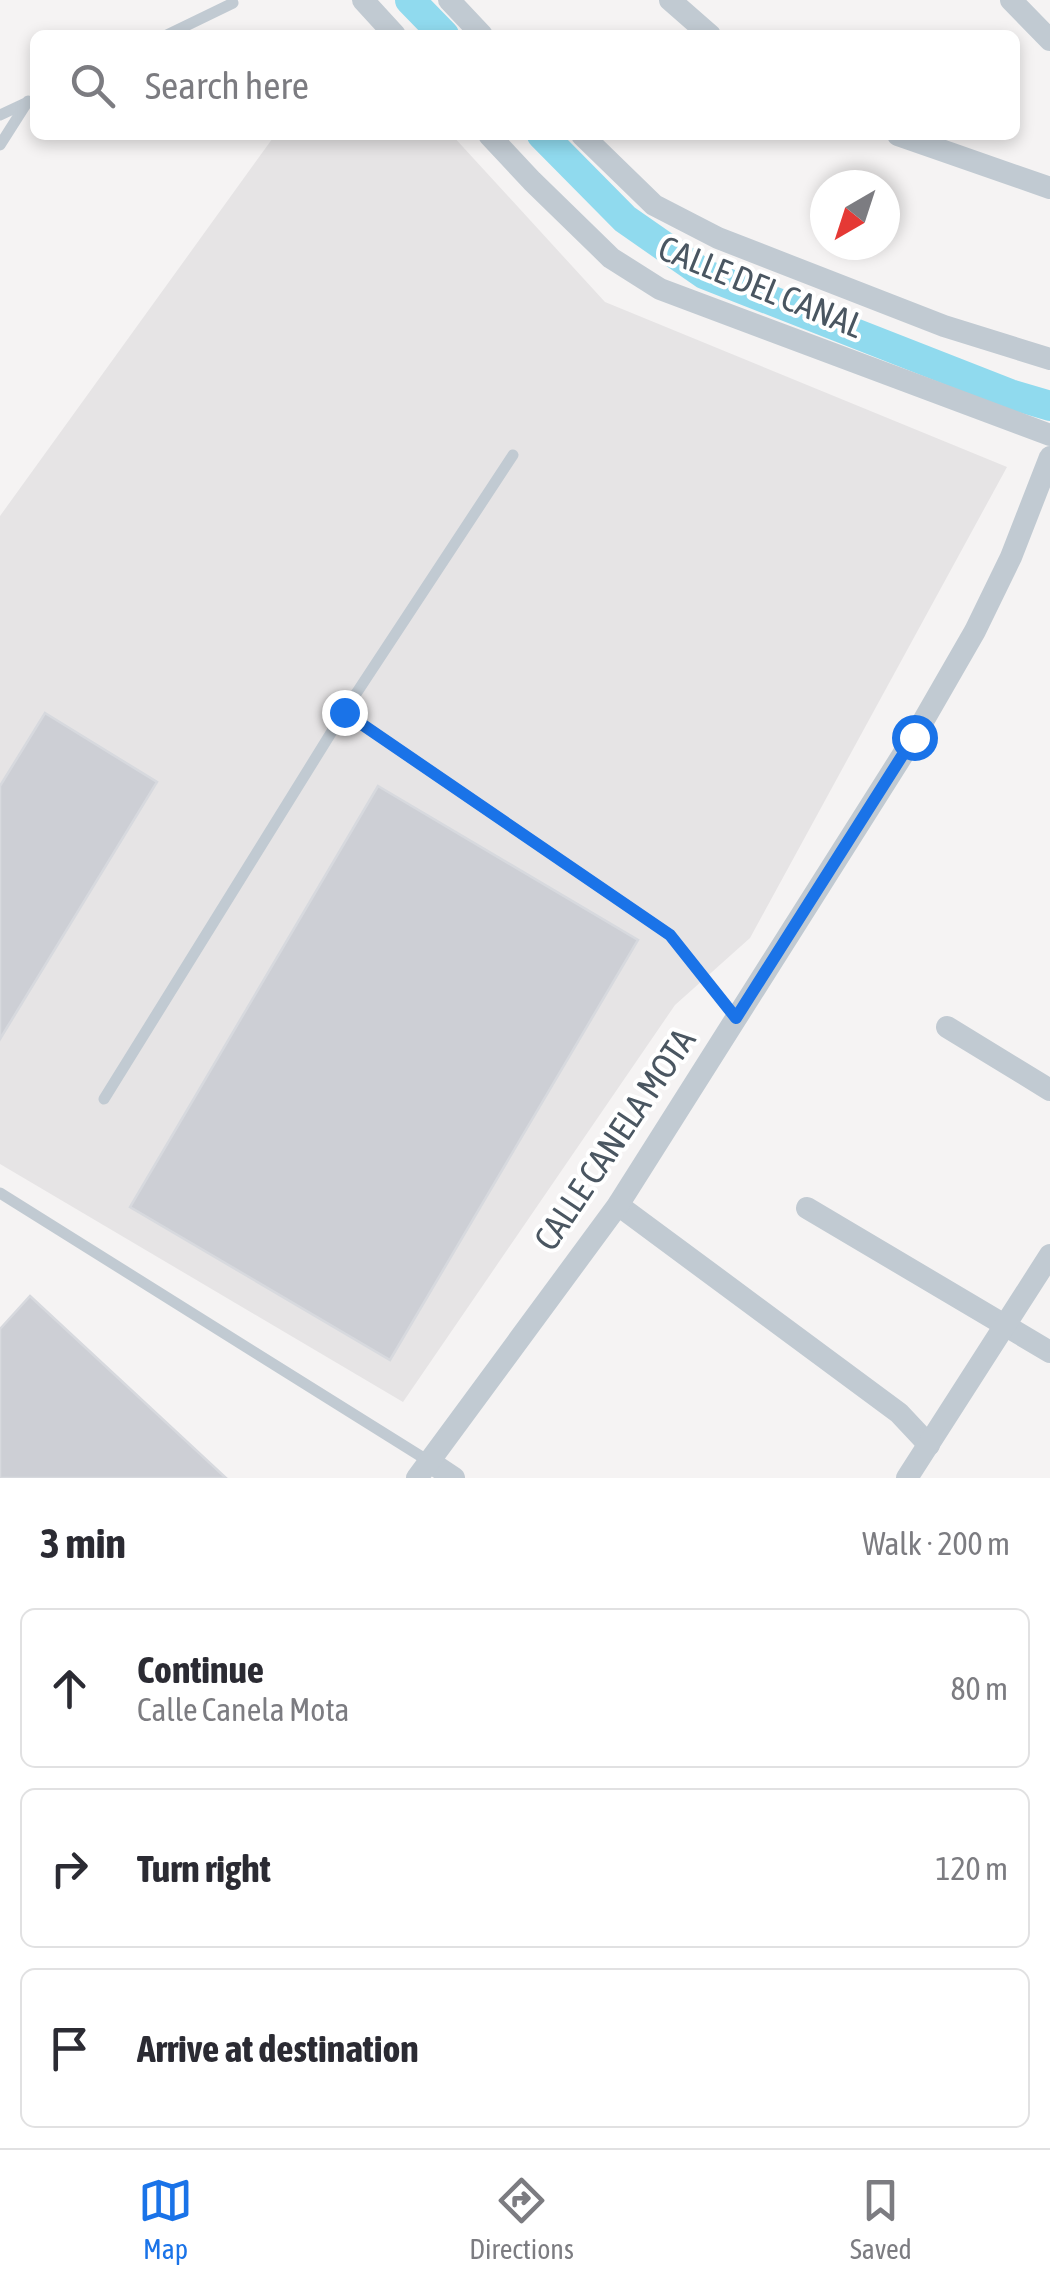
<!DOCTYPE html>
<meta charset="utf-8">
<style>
:root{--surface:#fff;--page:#f7f7f7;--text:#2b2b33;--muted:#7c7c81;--line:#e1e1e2;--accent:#1a73e8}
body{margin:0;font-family:"Asap Condensed",sans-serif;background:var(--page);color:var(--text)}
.compass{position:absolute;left:810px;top:170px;width:90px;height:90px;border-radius:50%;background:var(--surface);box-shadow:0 5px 15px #0003;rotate:219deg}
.stop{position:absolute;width:30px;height:30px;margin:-22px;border:8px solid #1a73e8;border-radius:50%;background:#fff}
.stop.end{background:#1a73e8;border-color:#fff;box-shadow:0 2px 10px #0008}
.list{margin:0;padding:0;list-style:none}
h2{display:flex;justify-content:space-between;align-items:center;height:130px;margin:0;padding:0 40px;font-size:42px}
h2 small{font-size:32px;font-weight:400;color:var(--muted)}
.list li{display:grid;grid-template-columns:65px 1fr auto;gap:30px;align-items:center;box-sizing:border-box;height:160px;margin:0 20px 20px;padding:0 20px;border:2px solid var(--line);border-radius:15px}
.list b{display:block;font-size:38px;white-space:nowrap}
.list p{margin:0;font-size:32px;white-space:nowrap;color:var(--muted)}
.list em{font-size:32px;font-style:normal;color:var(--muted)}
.icon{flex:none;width:55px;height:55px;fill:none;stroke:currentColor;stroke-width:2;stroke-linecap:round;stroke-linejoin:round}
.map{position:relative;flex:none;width:1050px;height:1478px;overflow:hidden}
.search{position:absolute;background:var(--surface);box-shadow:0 5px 15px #0003;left:30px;right:30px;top:30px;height:110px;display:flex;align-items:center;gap:25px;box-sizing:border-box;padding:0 35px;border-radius:15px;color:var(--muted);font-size:38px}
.sheet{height:670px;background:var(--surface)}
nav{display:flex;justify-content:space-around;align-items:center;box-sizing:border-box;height:140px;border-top:2px solid var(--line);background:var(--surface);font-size:28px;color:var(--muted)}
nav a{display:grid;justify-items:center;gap:5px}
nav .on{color:var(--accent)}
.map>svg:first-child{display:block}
.education{fill:#e6e4e5}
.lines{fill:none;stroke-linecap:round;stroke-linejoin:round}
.canal{stroke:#90daee;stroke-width:30}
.building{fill:#cdcfd5;stroke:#d7d9de;stroke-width:2.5}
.lane{stroke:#c1cad2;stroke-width:11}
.street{stroke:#c1cad2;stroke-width:22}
.route{stroke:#1a73e8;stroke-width:12}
.labels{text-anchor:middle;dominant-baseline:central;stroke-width:8;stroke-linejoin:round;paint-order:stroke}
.street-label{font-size:35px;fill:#4a5661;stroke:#fff}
</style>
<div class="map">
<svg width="1050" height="1478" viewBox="0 0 1050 1478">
<rect width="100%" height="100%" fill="#f5f3f3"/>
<polygon class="education" points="275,135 452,135 605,302 1007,467 750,938 675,1005 403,1402 0,1164 0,516"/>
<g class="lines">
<g class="canal">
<polyline points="410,0 444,35"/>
<polyline points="542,135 625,219 704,274 1010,394 1050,406"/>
</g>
</g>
<g class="building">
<polygon points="45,713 157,782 0,1039 0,786"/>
<polygon points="378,786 638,940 390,1360 130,1207"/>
<polygon points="30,1296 226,1478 0,1478 0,1329"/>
</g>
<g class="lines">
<g class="lane">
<polyline points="167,35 233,3"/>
<polyline points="0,115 28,102"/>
<polyline points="0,145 28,101"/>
<polyline points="344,712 670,935 736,1018"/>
<polyline points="104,1099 344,712 513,455"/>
<polyline points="0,1193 430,1462"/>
</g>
<g class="street">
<polyline points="363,0 395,35"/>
<polyline points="449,0 482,35"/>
<polyline points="670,0 710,35"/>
<polyline points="1011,0 1050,40"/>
<polyline points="489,135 532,181 611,258 660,289 1050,435"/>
<polyline points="582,135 654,205 718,238 944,326 1050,359"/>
<polyline points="898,135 1050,188"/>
<polyline points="947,1027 1050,1090"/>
<polyline points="618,1205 899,1413 929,1445"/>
<polyline points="807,1208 1050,1352"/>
<polyline points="430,1462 454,1478"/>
<polyline points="417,1478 618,1205 914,737 975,631 1011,557 1050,457"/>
<polyline points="907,1478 1050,1255"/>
</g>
</g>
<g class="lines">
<polyline class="route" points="344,712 670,935 736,1018 914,737"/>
</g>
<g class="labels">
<g class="street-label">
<text transform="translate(761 286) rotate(22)">CALLE DEL CANAL</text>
<text transform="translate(614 1139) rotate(-56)">CALLE CANELA MOTA</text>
</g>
</g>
</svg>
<svg class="compass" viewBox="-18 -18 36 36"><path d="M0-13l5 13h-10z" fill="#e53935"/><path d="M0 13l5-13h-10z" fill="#7c7c81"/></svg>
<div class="stop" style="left:914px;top:737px"></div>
<div class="stop end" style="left:344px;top:712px"></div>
<div class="search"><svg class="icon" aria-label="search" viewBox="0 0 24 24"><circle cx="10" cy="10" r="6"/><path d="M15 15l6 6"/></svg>Search here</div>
</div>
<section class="sheet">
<h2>3 min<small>Walk · 200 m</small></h2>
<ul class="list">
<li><svg class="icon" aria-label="ahead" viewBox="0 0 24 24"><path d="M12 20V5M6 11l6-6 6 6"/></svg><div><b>Continue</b><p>Calle Canela Mota</p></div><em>80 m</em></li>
<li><svg class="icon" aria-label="right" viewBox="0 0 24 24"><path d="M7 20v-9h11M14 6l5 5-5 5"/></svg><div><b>Turn right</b></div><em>120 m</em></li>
<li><svg class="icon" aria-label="arrive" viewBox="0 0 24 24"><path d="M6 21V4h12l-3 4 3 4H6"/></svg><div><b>Arrive at destination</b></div></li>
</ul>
</section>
<nav>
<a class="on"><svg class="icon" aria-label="map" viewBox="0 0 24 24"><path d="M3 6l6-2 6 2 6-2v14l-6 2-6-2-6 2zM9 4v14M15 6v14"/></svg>Map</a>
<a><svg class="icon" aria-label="directions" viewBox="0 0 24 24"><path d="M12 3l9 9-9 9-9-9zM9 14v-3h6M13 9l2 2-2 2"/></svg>Directions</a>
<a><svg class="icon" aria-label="saved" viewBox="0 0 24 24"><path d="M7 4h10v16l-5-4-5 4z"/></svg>Saved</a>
</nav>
